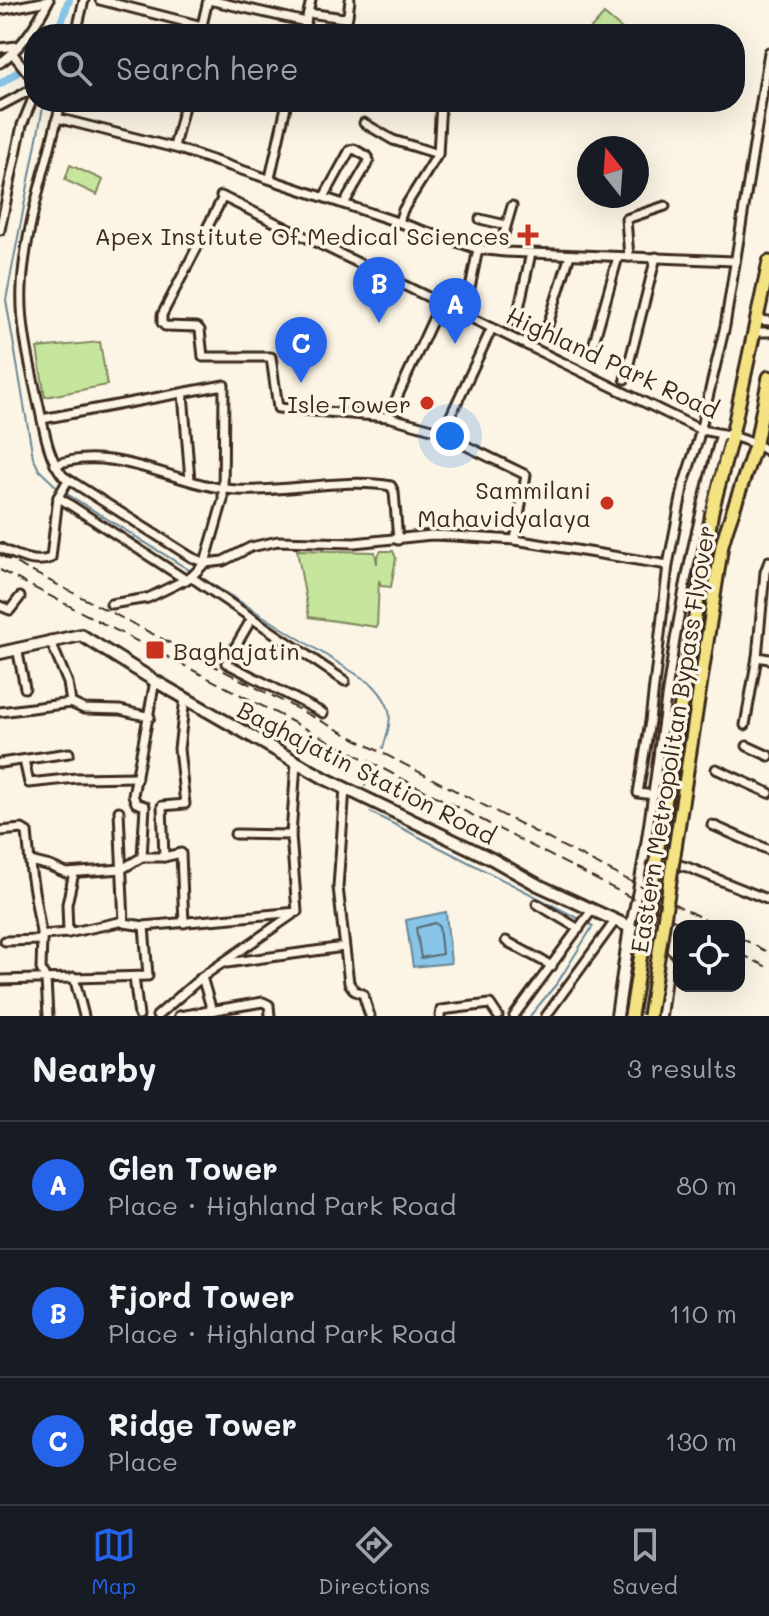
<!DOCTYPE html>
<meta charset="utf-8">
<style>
:root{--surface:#171b24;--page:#20242c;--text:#f1f3f6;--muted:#9ea1a6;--line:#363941;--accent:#2563eb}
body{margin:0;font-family:Mali,sans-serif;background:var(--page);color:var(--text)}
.controls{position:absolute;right:24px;bottom:24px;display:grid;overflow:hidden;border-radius:16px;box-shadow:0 8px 32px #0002}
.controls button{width:72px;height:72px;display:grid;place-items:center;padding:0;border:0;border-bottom:2px solid var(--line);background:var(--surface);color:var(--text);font:40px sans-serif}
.compass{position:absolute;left:577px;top:136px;width:72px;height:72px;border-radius:50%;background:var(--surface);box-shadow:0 8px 32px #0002;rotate:343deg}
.you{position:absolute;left:450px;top:436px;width:28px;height:28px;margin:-20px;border:6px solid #fff;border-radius:50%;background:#1a73e8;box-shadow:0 0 0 12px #1a73e833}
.badge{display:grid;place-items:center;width:52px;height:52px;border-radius:50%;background:var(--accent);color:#fff;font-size:26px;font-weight:700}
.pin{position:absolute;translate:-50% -66px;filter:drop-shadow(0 2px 4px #0008)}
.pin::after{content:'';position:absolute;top:42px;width:28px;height:24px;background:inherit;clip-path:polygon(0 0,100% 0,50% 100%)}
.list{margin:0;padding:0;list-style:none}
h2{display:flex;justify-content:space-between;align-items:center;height:104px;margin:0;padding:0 32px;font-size:34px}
h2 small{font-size:26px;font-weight:400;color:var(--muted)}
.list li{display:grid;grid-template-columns:52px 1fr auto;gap:24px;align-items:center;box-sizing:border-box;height:128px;padding:0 32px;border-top:2px solid var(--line)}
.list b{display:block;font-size:30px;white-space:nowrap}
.list p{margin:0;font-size:26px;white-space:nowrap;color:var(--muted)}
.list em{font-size:26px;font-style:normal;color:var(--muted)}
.icon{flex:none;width:44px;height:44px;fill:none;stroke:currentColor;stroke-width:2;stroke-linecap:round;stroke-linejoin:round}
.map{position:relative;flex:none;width:769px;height:1016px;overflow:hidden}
.search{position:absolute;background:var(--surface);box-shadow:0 8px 32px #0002;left:24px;right:24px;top:24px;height:88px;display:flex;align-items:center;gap:20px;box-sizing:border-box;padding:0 28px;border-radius:32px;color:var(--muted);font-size:30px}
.sheet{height:488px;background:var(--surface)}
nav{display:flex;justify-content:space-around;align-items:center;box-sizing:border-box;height:112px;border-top:2px solid var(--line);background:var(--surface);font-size:22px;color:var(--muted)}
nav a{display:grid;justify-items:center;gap:4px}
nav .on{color:var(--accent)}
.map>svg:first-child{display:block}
.green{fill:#c6e69e;stroke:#80885e;stroke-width:2}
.water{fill:#88c5e8;stroke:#698797;stroke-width:2}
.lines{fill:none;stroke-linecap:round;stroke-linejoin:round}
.shore{stroke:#5a686f;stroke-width:2}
.stream{stroke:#698797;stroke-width:2}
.canal{stroke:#88c5e8;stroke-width:8}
.street-casing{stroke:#3b2a1e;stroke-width:13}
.secondary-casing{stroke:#3b2a1e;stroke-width:16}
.primary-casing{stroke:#3b2a1e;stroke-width:17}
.street{stroke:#fcf5e5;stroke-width:7}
.secondary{stroke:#fcf5e5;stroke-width:10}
.primary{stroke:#f4e382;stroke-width:11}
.rail{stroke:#3b2a1e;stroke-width:2;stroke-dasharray:12 6;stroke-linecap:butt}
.primary-bridge-casing{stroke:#3b2a1e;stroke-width:17;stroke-linecap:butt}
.primary-bridge{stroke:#f4e382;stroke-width:11}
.poi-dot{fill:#c8321e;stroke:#fcf5e5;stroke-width:3}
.labels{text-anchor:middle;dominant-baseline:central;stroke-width:7;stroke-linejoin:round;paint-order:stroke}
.poi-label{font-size:24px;fill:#3b2a1e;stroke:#fcf5e5;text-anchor:end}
.street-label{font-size:24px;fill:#3b2a1e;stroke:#fcf5e5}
</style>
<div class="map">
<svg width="769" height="1016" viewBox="0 0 769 1016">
<rect width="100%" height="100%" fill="#fcf5e5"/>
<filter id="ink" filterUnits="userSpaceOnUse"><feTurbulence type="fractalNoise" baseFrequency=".0125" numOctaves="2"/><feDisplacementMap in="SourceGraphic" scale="16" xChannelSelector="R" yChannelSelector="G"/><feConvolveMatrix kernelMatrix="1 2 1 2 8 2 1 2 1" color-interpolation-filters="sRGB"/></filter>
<g filter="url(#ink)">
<g class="green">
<polygon points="604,14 628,34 586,34"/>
<polygon points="70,165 103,180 97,195 65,180"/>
<polygon points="100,342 107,385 45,397 37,348"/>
<polygon points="297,550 375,552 377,564 377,557 381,551 393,551 396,558 391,587 381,586 379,580 377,627 309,617"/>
</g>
<polygon class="water" points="446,912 451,963 413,967 406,920"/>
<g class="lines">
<polygon class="shore" points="435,923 439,926 442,954 421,958 416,928"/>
<g class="stream">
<polyline points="44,102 6,300 33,457 39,470 58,488"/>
<path d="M64,492L372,684C395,708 392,718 383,748"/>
<polyline points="365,786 368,775"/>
<polyline points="370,812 593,926 558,982 530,1016"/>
</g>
<g class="canal">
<polyline points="57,34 69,0"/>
<polyline points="0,84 34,61"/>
</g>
<defs>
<g id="street">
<polyline points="100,0 202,26"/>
<polyline points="209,0 306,22"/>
<polyline points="0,10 48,1"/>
<polyline points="308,13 344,18 348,15 350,0"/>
<polyline points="76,34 84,0"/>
<polyline points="200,34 208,0"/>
<polyline points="303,34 311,0"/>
<polyline points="345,34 348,15"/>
<polyline points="0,48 17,46"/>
<polyline points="13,54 28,73 34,76"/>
<path d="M0,63C22,48 37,24 49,0"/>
<polyline points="0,106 34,88"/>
<polyline points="57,118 179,149 478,249 505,252 734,261"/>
<polyline points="364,123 393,140 438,154"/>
<polyline points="174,147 185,102"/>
<polyline points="270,178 287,102"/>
<path d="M221,196L701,430C725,434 748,438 769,452"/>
<polyline points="223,197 162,315 162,323 165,326 197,327 200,330 203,357 271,357 278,408 388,417 443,432 446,436 526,475 515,540"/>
<polyline points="324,197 350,150 354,149 368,157 369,161 344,204"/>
<polyline points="480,219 506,225"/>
<polyline points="399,222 403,210 438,154 441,102"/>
<polyline points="0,230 22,125 34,96"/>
<polyline points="499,251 512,206"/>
<polyline points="629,257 626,219 665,206"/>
<polyline points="470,288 478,249"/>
<polyline points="757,320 769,321"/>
<polyline points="516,322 531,253"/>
<polyline points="546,331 570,255"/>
<polyline points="754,332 769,332"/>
<polyline points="591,353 618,257"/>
<polyline points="625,379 656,257"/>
<polyline points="183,393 190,480"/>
<polyline points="388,417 440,304"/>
<path d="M42,419L224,385L223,500L205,563L191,557L63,476C47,456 44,427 38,402C30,365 20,325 22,287C25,225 48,163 61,102"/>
<polyline points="443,432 492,328"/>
<path d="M55,465C114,443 177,486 236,490C285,493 344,477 391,486L394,492L398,540"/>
<polyline points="58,497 186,580"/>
<path d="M0,548C15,555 35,565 51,558L58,497L68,480"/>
<polyline points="191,577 345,681"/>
<polyline points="111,604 148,598 191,577 205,563 223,561 251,547 278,541 354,543 432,535 454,536 515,540 668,565"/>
<polyline points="0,606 10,610 20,597"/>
<polyline points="252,618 226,663 323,713"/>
<polyline points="50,640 68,683 71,703"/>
<polyline points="17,648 25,688"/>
<polyline points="757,657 769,659"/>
<polyline points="0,712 71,703 84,709 120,710 150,717"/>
<polyline points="745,725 757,657 765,572 769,561"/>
<polyline points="747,746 769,756"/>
<polyline points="24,760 29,783 76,778 137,777"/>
<polyline points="0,763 69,753"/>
<polyline points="716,769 769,793"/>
<polyline points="345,788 338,887 349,983 355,991 363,994 370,1016"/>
<polyline points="654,795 638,793 650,721 668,565 684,483 698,440 725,326 769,52"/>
<polyline points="119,811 124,923 144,926"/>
<polyline points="712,825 769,850"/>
<polyline points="0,831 22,829 27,832 31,873 42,938 41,969 46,979 48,1016"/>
<polyline points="235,834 291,835"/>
<polyline points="644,856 687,867 769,900"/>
<polyline points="142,857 164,857"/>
<polyline points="30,861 50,866 66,873 122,869 142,857 145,806 136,803 133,795 155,681"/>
<polyline points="537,904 579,929"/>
<polyline points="184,923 181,853 164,857 162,806 185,804 179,749 185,698"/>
<path d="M630,927C648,847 656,766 668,685C680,601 698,516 721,434"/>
<polyline points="68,933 124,921"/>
<polyline points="41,935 68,933 67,904 74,873"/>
<polyline points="5,941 42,940"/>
<polyline points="506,941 552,966"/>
<polyline points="227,963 344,947"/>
<polyline points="74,977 84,1016"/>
<polyline points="134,977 139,1016"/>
<polyline points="202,977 212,1011"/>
<polyline points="0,980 148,976 144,926 297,912 291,835 296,763"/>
<polyline points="157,1016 202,977 296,912"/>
<polyline points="179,1016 263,1002 269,1005 270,1016"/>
<polyline points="440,1016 441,1010 490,1004 498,1016"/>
<polyline points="514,1016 592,910"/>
<polyline points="546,1016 615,921"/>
</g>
<g id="secondary">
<polyline points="0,653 81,635 155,681 326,779 492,859 538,885 630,927 667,961 660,1016"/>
<polyline points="617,1016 630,927"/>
</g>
<g id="primary">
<polyline points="712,511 732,435 769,262"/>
<polyline points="726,531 756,443 769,377"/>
</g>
</defs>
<use href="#street" class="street-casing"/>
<use href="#secondary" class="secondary-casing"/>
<use href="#primary" class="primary-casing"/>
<use href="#street" class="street"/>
<use href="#secondary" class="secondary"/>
<use href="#primary" class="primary"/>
<g class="rail">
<polyline points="0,555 717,926"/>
<polyline points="0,570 686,926"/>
<polyline points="739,937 769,953"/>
<polyline points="739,953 769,968"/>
</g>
<defs>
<g id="primary-bridge">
<polyline points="631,1016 712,511"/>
<polyline points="649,1016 722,545 726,531"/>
</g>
</defs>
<use href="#primary-bridge" class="primary-bridge-casing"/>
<use href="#primary-bridge" class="primary-bridge"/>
</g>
</g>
<g class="poi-dot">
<path d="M524 223h8v8h8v8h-8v8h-8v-8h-8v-8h8z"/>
<circle cx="427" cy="403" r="8"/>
<circle cx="607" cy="503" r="8"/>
<rect x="145" y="640" width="20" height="20" rx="4"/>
</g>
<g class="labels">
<g class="poi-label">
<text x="510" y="235">Apex Institute Of Medical Sciences</text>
<text x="411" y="403">Isle Tower</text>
<text x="591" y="489">Sammilani<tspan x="591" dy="28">Mahavidyalaya</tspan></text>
<text x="173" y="650" text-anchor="start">Baghajatin</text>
</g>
<g class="street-label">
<text transform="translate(613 362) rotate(25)">Highland Park Road</text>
<text transform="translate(672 739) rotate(-81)">Eastern Metropolitan Bypass Flyover</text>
<text transform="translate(367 772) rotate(27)">Baghajatin Station Road</text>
</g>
</g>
</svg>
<div class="controls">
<button><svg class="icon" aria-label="locate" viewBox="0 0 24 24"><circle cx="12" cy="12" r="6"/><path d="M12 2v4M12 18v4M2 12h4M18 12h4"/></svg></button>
</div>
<svg class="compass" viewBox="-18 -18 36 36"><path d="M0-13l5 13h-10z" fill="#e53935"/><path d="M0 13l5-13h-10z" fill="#9ea1a6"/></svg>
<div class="you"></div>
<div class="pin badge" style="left:455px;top:344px">A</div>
<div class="pin badge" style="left:379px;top:323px">B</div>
<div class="pin badge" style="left:301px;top:383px">C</div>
<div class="search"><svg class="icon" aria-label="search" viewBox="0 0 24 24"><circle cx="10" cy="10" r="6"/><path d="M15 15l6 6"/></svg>Search here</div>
</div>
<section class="sheet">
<h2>Nearby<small>3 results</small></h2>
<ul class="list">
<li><span class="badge">A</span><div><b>Glen Tower</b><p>Place · Highland Park Road</p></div><em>80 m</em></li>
<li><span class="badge">B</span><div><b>Fjord Tower</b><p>Place · Highland Park Road</p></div><em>110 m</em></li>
<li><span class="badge">C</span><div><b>Ridge Tower</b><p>Place</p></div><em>130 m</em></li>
</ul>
</section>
<nav>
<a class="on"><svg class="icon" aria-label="map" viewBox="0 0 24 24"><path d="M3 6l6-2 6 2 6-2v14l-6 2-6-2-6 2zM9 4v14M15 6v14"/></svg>Map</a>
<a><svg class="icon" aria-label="directions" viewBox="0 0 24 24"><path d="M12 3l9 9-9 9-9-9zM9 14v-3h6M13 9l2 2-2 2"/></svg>Directions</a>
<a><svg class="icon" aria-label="saved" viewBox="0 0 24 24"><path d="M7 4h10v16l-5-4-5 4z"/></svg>Saved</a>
</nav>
